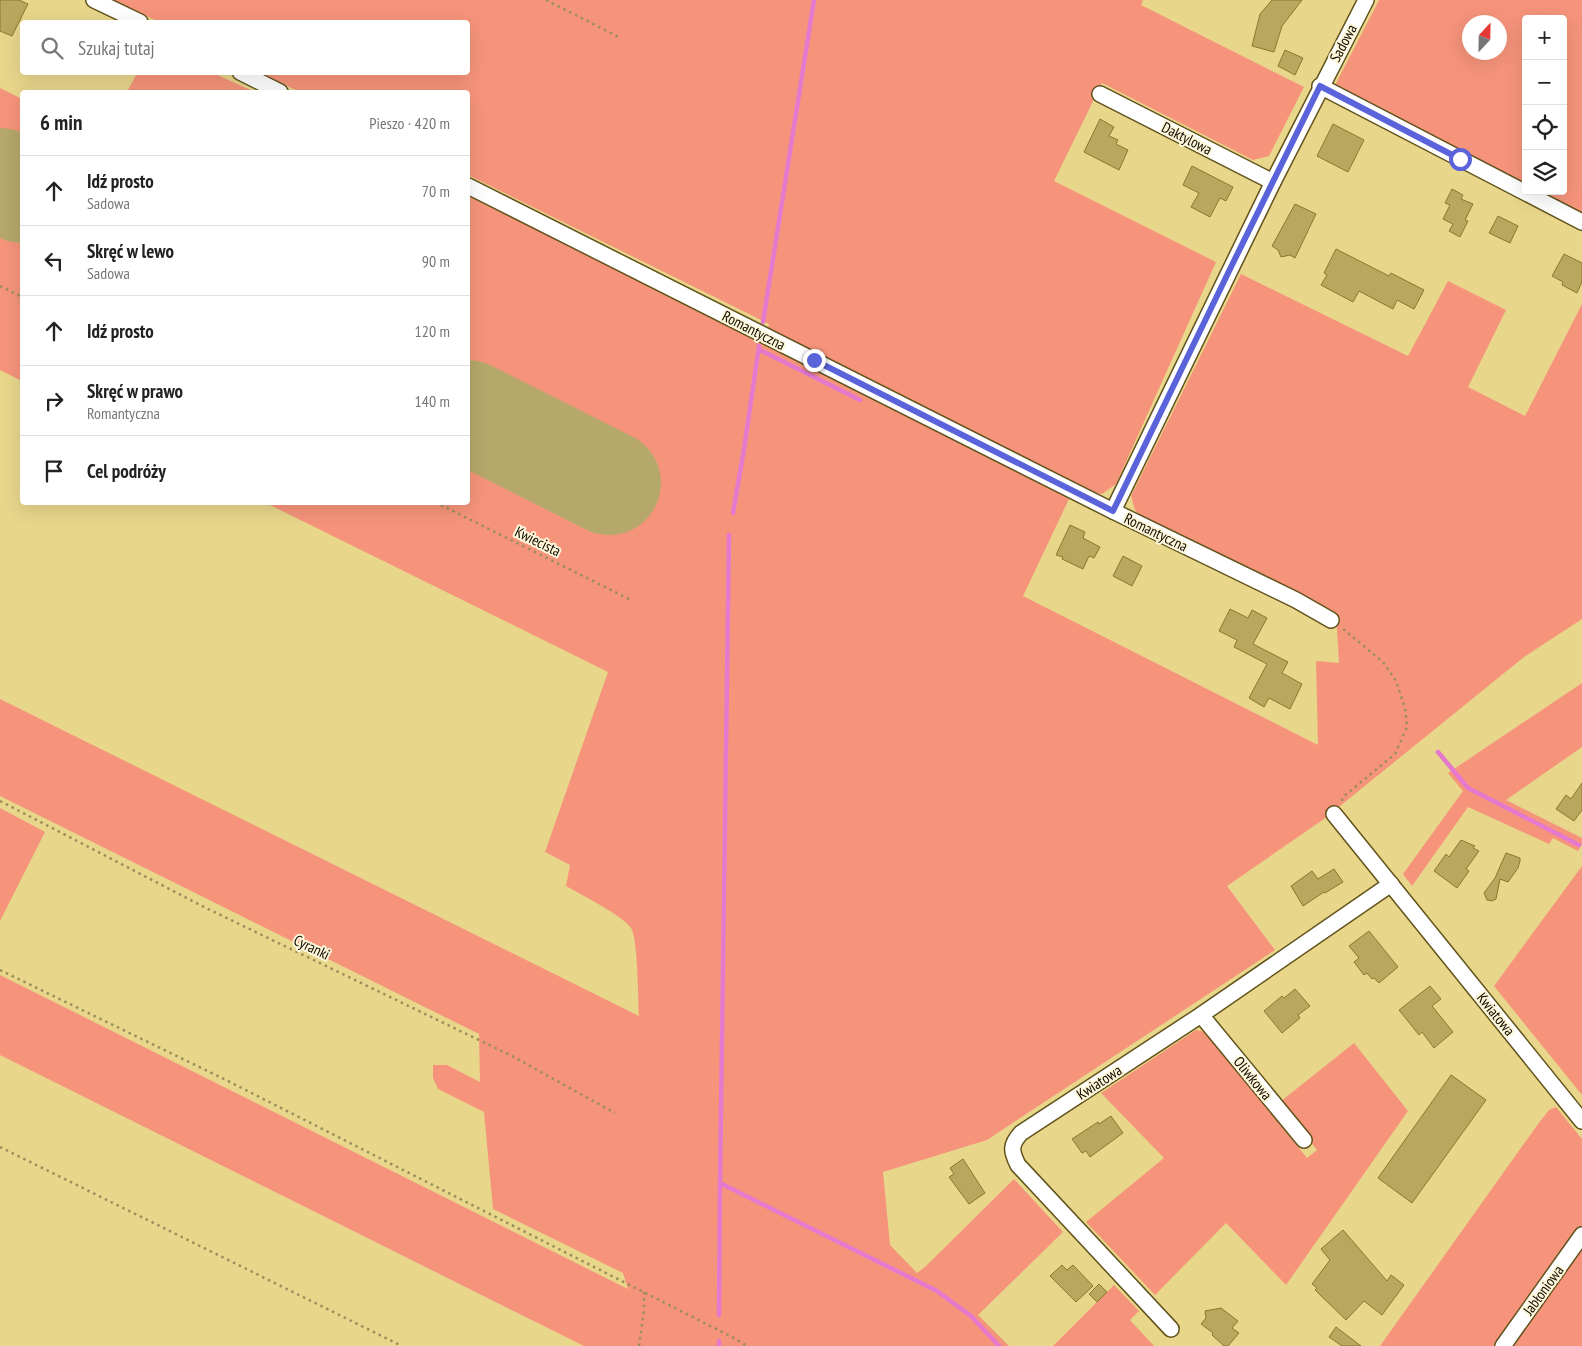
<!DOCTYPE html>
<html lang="pl">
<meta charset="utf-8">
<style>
:root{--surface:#fff;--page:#f2f2f2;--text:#222;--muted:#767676;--line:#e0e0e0}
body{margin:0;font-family:"PT Sans Narrow",sans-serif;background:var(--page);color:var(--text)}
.controls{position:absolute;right:15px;top:15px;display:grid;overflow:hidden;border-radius:5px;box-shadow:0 5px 20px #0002}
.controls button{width:45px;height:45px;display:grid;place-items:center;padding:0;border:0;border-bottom:1px solid var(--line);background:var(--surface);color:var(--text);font:25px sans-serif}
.compass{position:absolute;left:1462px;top:15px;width:45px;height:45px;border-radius:50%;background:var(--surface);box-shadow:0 5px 20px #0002;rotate:22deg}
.stop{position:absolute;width:15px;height:15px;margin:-11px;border:4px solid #5a63da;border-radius:50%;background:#fff}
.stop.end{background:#5a63da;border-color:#fff;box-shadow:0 1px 5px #0008}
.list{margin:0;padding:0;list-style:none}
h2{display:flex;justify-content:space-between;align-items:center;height:65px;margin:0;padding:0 20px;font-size:21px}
h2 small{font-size:16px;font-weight:400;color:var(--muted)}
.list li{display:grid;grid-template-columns:32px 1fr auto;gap:15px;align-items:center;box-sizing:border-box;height:70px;padding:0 20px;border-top:1px solid var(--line)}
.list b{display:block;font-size:19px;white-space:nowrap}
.list p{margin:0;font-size:16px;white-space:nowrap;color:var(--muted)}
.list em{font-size:16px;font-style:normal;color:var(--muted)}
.icon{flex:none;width:28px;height:28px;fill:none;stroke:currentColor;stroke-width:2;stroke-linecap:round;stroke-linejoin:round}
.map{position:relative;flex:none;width:1582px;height:1346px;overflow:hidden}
.search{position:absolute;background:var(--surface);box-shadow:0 5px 20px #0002;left:20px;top:20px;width:450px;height:55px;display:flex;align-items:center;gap:12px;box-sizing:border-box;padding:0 18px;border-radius:5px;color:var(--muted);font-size:19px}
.panel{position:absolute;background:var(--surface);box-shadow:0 5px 20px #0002;left:20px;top:90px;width:450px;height:415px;border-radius:5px}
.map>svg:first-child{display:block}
.green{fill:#f6947b;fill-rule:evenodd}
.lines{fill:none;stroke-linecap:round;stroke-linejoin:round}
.stream{stroke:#e579ce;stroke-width:4.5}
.runway{stroke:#b6a86b;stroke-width:104}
.building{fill:#b9a75e;stroke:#8a782e}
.minor-casing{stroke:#61531b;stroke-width:18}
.path{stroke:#9c8e5a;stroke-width:2.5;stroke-dasharray:2.5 4;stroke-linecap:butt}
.minor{stroke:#fff;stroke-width:15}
.route{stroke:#5a63da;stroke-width:6}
.labels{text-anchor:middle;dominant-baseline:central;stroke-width:4;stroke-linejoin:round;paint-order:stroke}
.street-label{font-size:15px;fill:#110b00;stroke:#fef7da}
</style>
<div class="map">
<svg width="1582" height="1346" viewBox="0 0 1582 1346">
<rect width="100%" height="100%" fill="#e8d68b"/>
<g class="green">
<polygon points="113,0 1143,0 1141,5 1304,87 1269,156 1253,160 1102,83 1054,181 1216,262 1116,484 1102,494 1089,492 768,330 769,324 468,175 468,92 300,92 260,73 468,72 468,22 159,22"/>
<path d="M1379,0H1582V217L1533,191H1563V19H1526V187L1334,87ZM1470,22H1500V52H1470Z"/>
<polygon points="137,73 213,73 255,92 127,92"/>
<polygon points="0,88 22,99 22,381 0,370"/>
<path d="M468,196L765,343L1063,492L1069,499L1023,596L1318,745L1316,661L1339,663L1336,614L1142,517L1135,510L1131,496L1241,274L1408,356L1448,281L1506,310L1468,387L1525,416L1582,304V619L1524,657L1324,819L1227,886L1275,950L987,1140L883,1172L890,1245L917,1273L926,1266L1014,1179L1063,1232L978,1315L1009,1346H584L0,1055V975L628,1289L623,1273L493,1209L484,1112L438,1089L433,1078V1065H447L480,1082L479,1034L0,796V699L639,1016C638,1000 638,938 631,928C622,915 581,895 566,886L570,865L545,852L608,672L266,503L468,502Z"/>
<polygon points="1582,683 1582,747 1506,800 1582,838 1582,844 1578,851 1553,838 1549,844 1468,807 1412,886 1403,874 1463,791 1448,773"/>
<polygon points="0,808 45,832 0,921"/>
<polygon points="1582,866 1582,1095 1494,986"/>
<polygon points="1196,1030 1206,1032 1307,1158 1317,1150 1280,1102 1354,1043 1408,1111 1286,1285 1226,1223 1155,1295 1086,1222 1164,1158 1101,1093"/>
<polygon points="1556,1107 1582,1139 1582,1225 1495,1346 1380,1346 1538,1124 1549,1110"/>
<polygon points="1582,1240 1582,1346 1506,1346"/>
<polygon points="1114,1285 1139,1311 1130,1320 1154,1346 1053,1346"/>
</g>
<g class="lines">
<g class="stream">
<polyline points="763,322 814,0"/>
<polyline points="760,350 860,400"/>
<polyline points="733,513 744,449 759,346"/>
<polyline points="1438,752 1468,788 1579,845"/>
<polyline points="720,1183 937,1291 971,1316 999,1346"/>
<polyline points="719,1315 720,1183 729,535"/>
<polyline points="719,1346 719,1341"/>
</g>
<g class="runway">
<polyline points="0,180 22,191"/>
<polyline points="468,412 609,483"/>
</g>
</g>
<g class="building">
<polygon points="0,0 19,0 28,4 12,36 0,31"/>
<polygon points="1272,0 1302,0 1282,26 1274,52 1252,46 1260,14"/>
<polygon points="1285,50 1303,58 1295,75 1278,66"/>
<polygon points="1100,119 1114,127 1109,136 1118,140 1116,144 1128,150 1119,170 1084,152"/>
<polygon points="1333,124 1364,140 1348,172 1317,156"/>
<polygon points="1192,166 1233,187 1226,201 1220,198 1210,217 1191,207 1199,193 1183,185"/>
<polygon points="1452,189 1463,195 1461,199 1473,204 1465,220 1468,221 1460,237 1449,231 1453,224 1443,219 1450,205 1445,203"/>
<polygon points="1295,204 1316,214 1295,258 1290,255 1281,257 1278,250 1272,246"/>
<polygon points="1498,216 1518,226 1510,243 1489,233"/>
<polygon points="1336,249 1389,276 1391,273 1424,290 1414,309 1397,300 1393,309 1359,291 1353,302 1321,285 1327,275 1324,273"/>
<polygon points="1564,254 1582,263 1582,282 1577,293 1562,285 1563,282 1552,276"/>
<polygon points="1070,525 1085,532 1083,538 1100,547 1094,558 1089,556 1083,569 1062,559 1063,557 1056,555"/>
<polygon points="1123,556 1142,566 1132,586 1113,576"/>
<polygon points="1230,609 1248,618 1252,610 1267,618 1253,644 1288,662 1282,673 1302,684 1290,709 1269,698 1264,707 1249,698 1267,664 1234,647 1237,640 1219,631"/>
<polygon points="1582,783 1582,810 1574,821 1556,809 1566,795 1571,799"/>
<polygon points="1461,840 1475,846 1473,848 1479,851 1466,869 1469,871 1457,888 1434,871 1446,854 1449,857"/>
<polygon points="1506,853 1520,858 1520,861 1518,868 1508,882 1500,879 1496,899 1492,901 1487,900 1484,893 1495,878"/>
<polygon points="1334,869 1343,882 1325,893 1324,892 1303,906 1291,886 1312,871 1318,879"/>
<polygon points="1369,931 1398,967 1379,983 1374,978 1372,979 1367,973 1364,975 1354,962 1359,958 1349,946"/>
<polygon points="1430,986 1441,999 1432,1006 1453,1032 1434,1048 1422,1032 1419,1035 1399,1010"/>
<polygon points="1295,989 1310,1006 1298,1015 1300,1018 1282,1033 1264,1011 1282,996 1284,998"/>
<polygon points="1451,1075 1486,1100 1412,1203 1378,1178"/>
<polygon points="1111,1116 1123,1133 1090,1157 1086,1151 1082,1153 1072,1139 1098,1122 1099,1124"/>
<polygon points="963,1159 985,1193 969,1204 949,1177 954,1174 950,1168"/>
<polygon points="1343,1230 1387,1281 1391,1275 1404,1285 1382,1315 1364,1301 1346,1320 1315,1290 1317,1288 1312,1284 1330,1260 1321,1249"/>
<polygon points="1062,1265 1067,1270 1073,1265 1093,1286 1076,1302 1050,1276"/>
<polygon points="1099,1284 1107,1292 1097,1302 1089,1294"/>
<polygon points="1221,1308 1238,1321 1232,1328 1239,1333 1228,1346 1224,1346 1212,1335 1213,1333 1201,1324 1206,1318 1205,1311"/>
<polygon points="1336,1327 1361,1346 1342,1346 1329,1337"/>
</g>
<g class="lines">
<defs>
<g id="minor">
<polyline points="94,0 140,22"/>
<polyline points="240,72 280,92"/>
<polyline points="1320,86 1582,222"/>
<polyline points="1100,94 1273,182"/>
<polyline points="468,186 1113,511 1296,600 1331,620"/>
<polyline points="1113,511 1273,182 1366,0"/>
<polyline points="1334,814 1582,1121"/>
<polyline points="1201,1015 1304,1140"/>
<path d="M1171,1329L1018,1165C1011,1151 1010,1145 1021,1133L1201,1015L1391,884"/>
<polyline points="1503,1346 1582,1235"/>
</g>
</defs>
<use href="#minor" class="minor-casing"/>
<g class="path">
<polyline points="546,0 619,37"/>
<polyline points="0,286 22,297"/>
<polyline points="435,502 631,600"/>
<polyline points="0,801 204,907 512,1056 615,1113"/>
<polyline points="1342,801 1343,797 1395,754 1407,727 1405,708 1396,681 1383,662 1342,628"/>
<polyline points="0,970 226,1080 732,1337 747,1346"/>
<polyline points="0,1147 402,1346"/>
<polyline points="639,1346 644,1311 644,1291"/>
</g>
<use href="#minor" class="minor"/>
</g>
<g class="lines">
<polyline class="route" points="814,360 1113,511 1231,267 1320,86 1460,159"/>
</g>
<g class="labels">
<g class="street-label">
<text transform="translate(1343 43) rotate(-62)">Sadowa</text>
<text transform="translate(1187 138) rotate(27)">Daktylowa</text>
<text transform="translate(754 330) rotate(27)">Romantyczna</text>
<text transform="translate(1156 532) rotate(26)">Romantyczna</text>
<text transform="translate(538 541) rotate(26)">Kwiecista</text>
<text transform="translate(312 947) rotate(26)">Cyranki</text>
<text transform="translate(1496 1014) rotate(51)">Kwiatowa</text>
<text transform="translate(1253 1078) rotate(51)">Oliwkowa</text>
<text transform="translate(1099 1082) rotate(-33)">Kwiatowa</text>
<text transform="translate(1543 1290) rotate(-54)">Jabłoniowa</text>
</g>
</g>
</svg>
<div class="controls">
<button>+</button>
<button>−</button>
<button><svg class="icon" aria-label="locate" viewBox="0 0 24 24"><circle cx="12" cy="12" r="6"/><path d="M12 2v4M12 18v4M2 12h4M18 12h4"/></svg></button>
<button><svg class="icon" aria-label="layers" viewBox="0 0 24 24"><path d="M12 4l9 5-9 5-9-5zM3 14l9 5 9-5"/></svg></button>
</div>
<svg class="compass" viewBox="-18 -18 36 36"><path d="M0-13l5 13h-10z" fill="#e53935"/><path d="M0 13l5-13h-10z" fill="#767676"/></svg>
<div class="stop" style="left:1460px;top:159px"></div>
<div class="stop end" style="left:814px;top:360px"></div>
<div class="search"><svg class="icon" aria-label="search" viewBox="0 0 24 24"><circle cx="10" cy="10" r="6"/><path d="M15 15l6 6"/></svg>Szukaj tutaj</div>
<section class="panel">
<h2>6 min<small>Pieszo · 420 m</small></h2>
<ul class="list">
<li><svg class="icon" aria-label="ahead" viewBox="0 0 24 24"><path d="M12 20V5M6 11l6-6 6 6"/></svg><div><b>Idź prosto</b><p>Sadowa</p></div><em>70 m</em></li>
<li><svg class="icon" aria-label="left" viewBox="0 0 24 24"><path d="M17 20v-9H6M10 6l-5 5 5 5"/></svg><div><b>Skręć w lewo</b><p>Sadowa</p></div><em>90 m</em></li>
<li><svg class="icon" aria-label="ahead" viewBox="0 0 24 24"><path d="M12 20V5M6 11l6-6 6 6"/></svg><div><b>Idź prosto</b></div><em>120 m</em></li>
<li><svg class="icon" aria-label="right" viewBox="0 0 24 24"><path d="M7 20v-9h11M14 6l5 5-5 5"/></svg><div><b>Skręć w prawo</b><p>Romantyczna</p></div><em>140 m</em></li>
<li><svg class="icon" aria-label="arrive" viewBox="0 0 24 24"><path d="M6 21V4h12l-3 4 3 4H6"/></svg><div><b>Cel podróży</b></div></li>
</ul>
</section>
</div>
